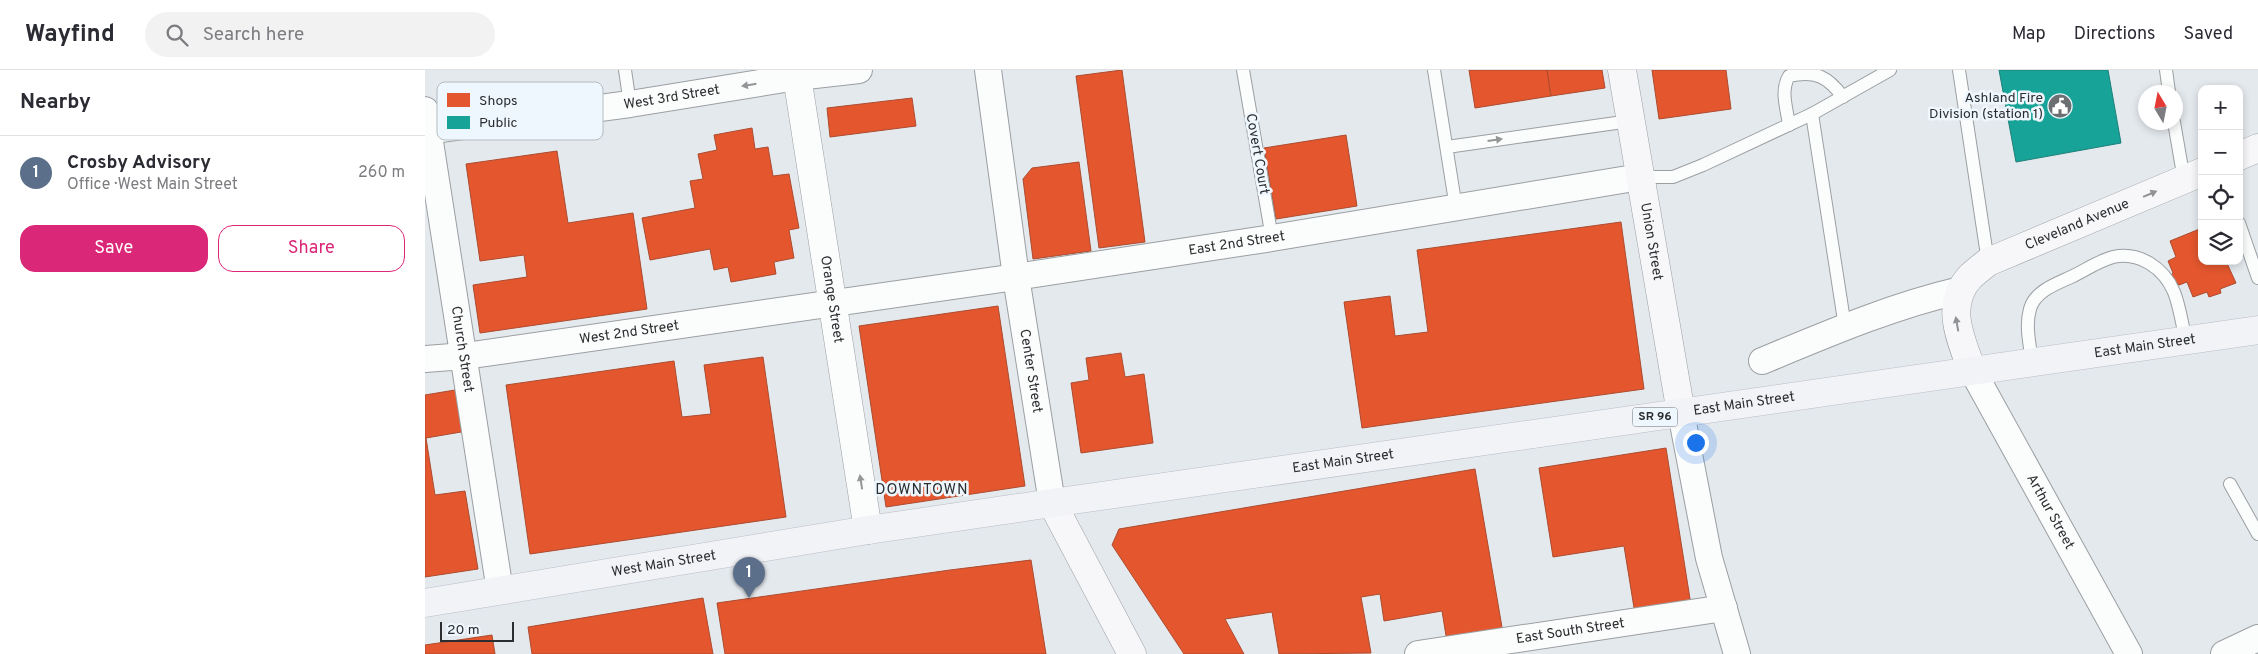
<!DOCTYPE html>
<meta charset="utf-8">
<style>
:root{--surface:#fff;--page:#f2f2f3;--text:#2b2b33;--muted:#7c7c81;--line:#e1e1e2;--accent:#db2777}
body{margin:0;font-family:Overpass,sans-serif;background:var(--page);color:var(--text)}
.controls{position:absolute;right:15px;top:15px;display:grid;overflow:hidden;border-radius:10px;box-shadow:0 2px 8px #0003}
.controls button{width:45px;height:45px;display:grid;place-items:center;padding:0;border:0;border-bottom:1px solid var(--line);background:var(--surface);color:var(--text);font:25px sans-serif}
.compass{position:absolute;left:1713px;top:15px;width:45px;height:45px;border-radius:50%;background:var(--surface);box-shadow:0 2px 8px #0003;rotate:350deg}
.scale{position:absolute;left:15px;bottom:12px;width:74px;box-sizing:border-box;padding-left:5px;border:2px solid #2b2e30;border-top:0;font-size:14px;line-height:18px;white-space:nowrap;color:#2b2e30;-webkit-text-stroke:4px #eff7fe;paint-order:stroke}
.you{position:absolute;left:1270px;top:372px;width:18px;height:18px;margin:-12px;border:4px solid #fff;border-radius:50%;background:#1a73e8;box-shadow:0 0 0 8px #1a73e833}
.badge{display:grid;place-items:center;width:32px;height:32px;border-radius:50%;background:var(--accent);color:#fff;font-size:16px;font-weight:700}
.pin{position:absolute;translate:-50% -41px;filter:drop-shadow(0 1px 2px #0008)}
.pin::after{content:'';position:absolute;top:26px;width:18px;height:15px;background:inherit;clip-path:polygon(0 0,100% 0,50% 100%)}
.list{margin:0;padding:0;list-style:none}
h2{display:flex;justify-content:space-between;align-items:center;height:65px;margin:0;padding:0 20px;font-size:21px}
h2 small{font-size:16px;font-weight:400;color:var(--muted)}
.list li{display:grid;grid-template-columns:32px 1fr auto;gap:15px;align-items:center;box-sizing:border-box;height:75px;padding:0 20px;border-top:1px solid var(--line)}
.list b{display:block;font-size:19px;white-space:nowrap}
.list p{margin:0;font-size:16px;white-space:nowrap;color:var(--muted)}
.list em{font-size:16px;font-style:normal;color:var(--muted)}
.actions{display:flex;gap:10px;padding:15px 20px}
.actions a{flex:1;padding:11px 0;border:1px solid var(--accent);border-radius:15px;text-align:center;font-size:18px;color:var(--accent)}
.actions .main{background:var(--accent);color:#fff}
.icon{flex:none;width:28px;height:28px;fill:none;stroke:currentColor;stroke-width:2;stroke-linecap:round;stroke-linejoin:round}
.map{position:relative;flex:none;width:1833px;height:584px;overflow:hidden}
header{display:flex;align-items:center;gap:30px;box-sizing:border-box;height:70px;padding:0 25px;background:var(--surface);border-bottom:1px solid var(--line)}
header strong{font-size:24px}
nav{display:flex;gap:28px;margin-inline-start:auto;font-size:18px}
.search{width:350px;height:45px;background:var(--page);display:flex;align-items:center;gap:12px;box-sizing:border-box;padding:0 18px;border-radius:28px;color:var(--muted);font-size:19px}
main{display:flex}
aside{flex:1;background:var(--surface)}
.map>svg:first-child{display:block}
.shops{fill:#e4572e;stroke:#ac4b2f}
.public{fill:#17a398;stroke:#1d8079}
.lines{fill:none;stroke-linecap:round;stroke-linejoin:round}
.service-casing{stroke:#9b9fa2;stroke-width:14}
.minor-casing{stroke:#9b9fa2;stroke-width:28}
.tertiary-casing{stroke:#9b9fa2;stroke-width:29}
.secondary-casing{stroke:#9b9fa2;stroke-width:29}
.primary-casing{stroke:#babdc6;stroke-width:29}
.service{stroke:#fbfcfc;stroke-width:12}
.minor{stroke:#fbfcfc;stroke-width:26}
.tertiary{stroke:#fbfcfc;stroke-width:28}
.secondary{stroke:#f7f7fa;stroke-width:28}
.primary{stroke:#f2f3f7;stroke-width:28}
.oneway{fill:#939596}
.oneway2{fill:#919295}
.labels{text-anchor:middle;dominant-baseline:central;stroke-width:5;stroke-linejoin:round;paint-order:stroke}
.shield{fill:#eff7fe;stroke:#666a6e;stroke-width:1}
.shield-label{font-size:12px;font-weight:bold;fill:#2b2e30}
.street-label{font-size:14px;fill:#2b2e30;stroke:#eff7fe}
.poi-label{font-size:14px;fill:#2b2e30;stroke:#eff7fe;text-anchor:end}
.neighbourhood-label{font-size:15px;letter-spacing:1px;fill:#2b2e30;stroke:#eff7fe}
.key{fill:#eff7fe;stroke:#b4bbc0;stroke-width:1}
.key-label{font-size:14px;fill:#2b2e30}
</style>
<header>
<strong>Wayfind</strong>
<div class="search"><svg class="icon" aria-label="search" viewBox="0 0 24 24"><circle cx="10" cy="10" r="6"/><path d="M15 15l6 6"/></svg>Search here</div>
<nav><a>Map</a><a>Directions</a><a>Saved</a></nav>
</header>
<main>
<aside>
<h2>Nearby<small></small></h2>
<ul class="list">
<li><span class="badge" style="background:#5c6f8a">1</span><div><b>Crosby Advisory</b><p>Office · West Main Street</p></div><em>260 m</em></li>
</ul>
<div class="actions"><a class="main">Save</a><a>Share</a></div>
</aside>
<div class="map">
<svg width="1833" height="584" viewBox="0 0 1833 584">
<rect width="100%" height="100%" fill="#e4e9ee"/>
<g class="shops">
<polygon points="697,0 720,172 674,178 651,6"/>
<polygon points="1044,0 1122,0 1126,26 1050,38"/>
<polygon points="1122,0 1177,0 1180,18 1126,26"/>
<polygon points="1227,0 1301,0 1306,39 1234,49"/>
<polygon points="487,28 491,56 405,67 402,38"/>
<polygon points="327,58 330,79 343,77 348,106 364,104 374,158 364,160 369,188 349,192 351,204 306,212 303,197 289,200 285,179 225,190 217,148 270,138 265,111 278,109 273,84 292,80 289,65"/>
<polygon points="921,65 932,136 851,149 839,78"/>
<polygon points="132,81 143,153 208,143 222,239 55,263 48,215 102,207 99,185 55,191 41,94"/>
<polygon points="654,92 666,181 608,189 598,109 607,98"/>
<polygon points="1196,152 1219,319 937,358 919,232 965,226 970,266 1003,262 992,180"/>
<polygon points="1777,158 1777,191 1801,191 1811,213 1795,219 1796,223 1784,227 1782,222 1768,227 1762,212 1754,215 1745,206 1748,203 1743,191 1751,187 1745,171"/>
<polygon points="573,236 600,416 461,437 434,256"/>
<polygon points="696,283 700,307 719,304 728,373 656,383 646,313 664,310 661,288"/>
<polygon points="338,287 361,447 105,484 81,315 249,291 257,347 286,344 279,295"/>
<polygon points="36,319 42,361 1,368 10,425 40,421 53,499 0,507 0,325"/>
<polygon points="1241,378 1266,535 1210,544 1199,476 1128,487 1114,398"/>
<polygon points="1050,399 1079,569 1023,578 1017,541 959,551 955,524 936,527 946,583 854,584 847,542 800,549 819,584 759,584 687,475 694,459"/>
<polygon points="606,490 621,584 300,584 292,533 525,500"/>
<polygon points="278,528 288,584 107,584 103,557"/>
<polygon points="67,565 70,584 0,584 0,575"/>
</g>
<polygon class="public" points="1574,0 1683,0 1696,73 1591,92"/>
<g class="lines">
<defs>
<g id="service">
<polyline points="200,0 205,34"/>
<polyline points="818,0 847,168"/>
<polyline points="1009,0 1031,138"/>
<polyline points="1534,0 1563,192"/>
<polyline points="1741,0 1744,22"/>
<polyline points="1387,44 1420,257"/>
<polyline points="1749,52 1759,110"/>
<path d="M1364,55C1362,39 1355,21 1364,6C1391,0 1403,7 1418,27"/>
<polyline points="1022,77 1205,51"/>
<polyline points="1215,107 1248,107 1278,95 1387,44 1465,0"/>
<polyline points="1814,153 1833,208"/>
<path d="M1607,292C1605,275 1600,256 1605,239C1610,221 1631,214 1646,207C1659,201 1673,191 1688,187C1714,181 1739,198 1749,222C1755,237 1757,255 1761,270"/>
<polyline points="1805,414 1833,464"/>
</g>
<g id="minor">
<path id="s1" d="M563,0L591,207L627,433"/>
<path id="s2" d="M0,40L75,521"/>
<path id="s3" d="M0,61L205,34L372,7L434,0"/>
<path id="s4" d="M0,289L40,286L591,207L847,168L1215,107"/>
<path d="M1337,291C1402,264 1467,236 1536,220"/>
<path id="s5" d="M1547,300L1704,584"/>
<polyline points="1256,343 1284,488 1312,584"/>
<path id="s6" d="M993,584L1299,538"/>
<polyline points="1799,584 1833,568"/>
</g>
<g id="tertiary">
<path id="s7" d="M371,0L443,460"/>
</g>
<g id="secondary">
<path id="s8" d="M1197,0L1256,343"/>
<polyline points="1814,86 1833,78"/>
<path id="s9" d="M1547,300C1536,270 1519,235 1545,207C1550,202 1557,197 1563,192L1777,102"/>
<polyline points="627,433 707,584"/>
</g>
<g id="primary">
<path id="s10" d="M0,533L443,460L627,433L1833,260"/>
</g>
</defs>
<use href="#service" class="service-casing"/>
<use href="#minor" class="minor-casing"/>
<use href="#tertiary" class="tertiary-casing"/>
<use href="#secondary" class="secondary-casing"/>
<use href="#primary" class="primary-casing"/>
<use href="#service" class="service"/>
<use href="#minor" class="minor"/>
<use href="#tertiary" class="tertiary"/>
<use href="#secondary" class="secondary"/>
<use href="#primary" class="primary"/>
</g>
<defs><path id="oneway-solid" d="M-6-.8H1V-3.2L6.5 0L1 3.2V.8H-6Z" transform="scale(1.25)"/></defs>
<g class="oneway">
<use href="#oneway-solid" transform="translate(324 15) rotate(171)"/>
<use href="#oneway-solid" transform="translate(1070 70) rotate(-8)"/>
<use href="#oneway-solid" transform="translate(436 412) rotate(-99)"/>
</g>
<g class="oneway2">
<use href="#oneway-solid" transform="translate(1725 124) rotate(-23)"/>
<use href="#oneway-solid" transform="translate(1532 254) rotate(-100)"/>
</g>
<defs>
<symbol id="civic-disc" viewBox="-11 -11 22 22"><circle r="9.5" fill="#6c6f72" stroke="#eff7fe"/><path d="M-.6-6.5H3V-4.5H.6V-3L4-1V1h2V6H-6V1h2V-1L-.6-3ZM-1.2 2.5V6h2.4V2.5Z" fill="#fff"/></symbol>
</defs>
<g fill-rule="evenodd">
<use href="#civic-disc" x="1621" y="22" width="28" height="28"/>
</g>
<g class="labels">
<rect class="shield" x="1207.5" y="337.5" width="45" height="19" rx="4"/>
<g class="shield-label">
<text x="1230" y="347">SR 96</text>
</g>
<g class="street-label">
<text stroke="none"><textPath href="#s3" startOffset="249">West 3rd Street</textPath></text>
<text transform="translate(832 84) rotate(80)">Covert Court</text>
<text stroke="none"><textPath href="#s9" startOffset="219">Cleveland Avenue</textPath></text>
<text stroke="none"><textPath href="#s8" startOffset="174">Union Street</textPath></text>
<text stroke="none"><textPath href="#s4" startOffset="820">East 2nd Street</textPath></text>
<text stroke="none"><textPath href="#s7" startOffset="232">Orange Street</textPath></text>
<text stroke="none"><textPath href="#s4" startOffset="206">West 2nd Street</textPath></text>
<text stroke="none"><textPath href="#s10" startOffset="1739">East Main Street</textPath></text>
<text stroke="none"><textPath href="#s2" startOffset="242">Church Street</textPath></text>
<text stroke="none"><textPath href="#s1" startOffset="304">Center Street</textPath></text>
<text stroke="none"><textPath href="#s10" startOffset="1334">East Main Street</textPath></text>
<text stroke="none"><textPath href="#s10" startOffset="929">East Main Street</textPath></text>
<text stroke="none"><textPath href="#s5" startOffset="162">Arthur Street</textPath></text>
<text stroke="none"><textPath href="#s10" startOffset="242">West Main Street</textPath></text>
<text stroke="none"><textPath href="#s6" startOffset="154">East South Street</textPath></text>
</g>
<g class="poi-label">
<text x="1618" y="28">Ashland Fire<tspan x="1618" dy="16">Division (station 1)</tspan></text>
</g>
<g class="neighbourhood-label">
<text x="497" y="420">DOWNTOWN</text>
</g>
</g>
<rect x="12" y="12" width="166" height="58" rx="8" class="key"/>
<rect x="22" y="23" width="23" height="14" fill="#e4572e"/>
<rect x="22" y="46" width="23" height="13" fill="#17a398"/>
<g class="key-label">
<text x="54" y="35">Shops</text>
<text x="54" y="57">Public</text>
</g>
</svg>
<div class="controls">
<button>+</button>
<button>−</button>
<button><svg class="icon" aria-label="locate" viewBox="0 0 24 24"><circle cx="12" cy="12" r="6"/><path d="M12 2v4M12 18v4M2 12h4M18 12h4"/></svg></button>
<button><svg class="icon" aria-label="layers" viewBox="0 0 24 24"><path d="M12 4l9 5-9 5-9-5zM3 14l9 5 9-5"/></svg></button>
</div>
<svg class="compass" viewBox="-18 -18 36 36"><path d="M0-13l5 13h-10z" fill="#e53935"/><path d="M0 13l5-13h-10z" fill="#7c7c81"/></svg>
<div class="scale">20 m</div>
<div class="you"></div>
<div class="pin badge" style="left:324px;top:528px;background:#5c6f8a">1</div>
</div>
</main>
